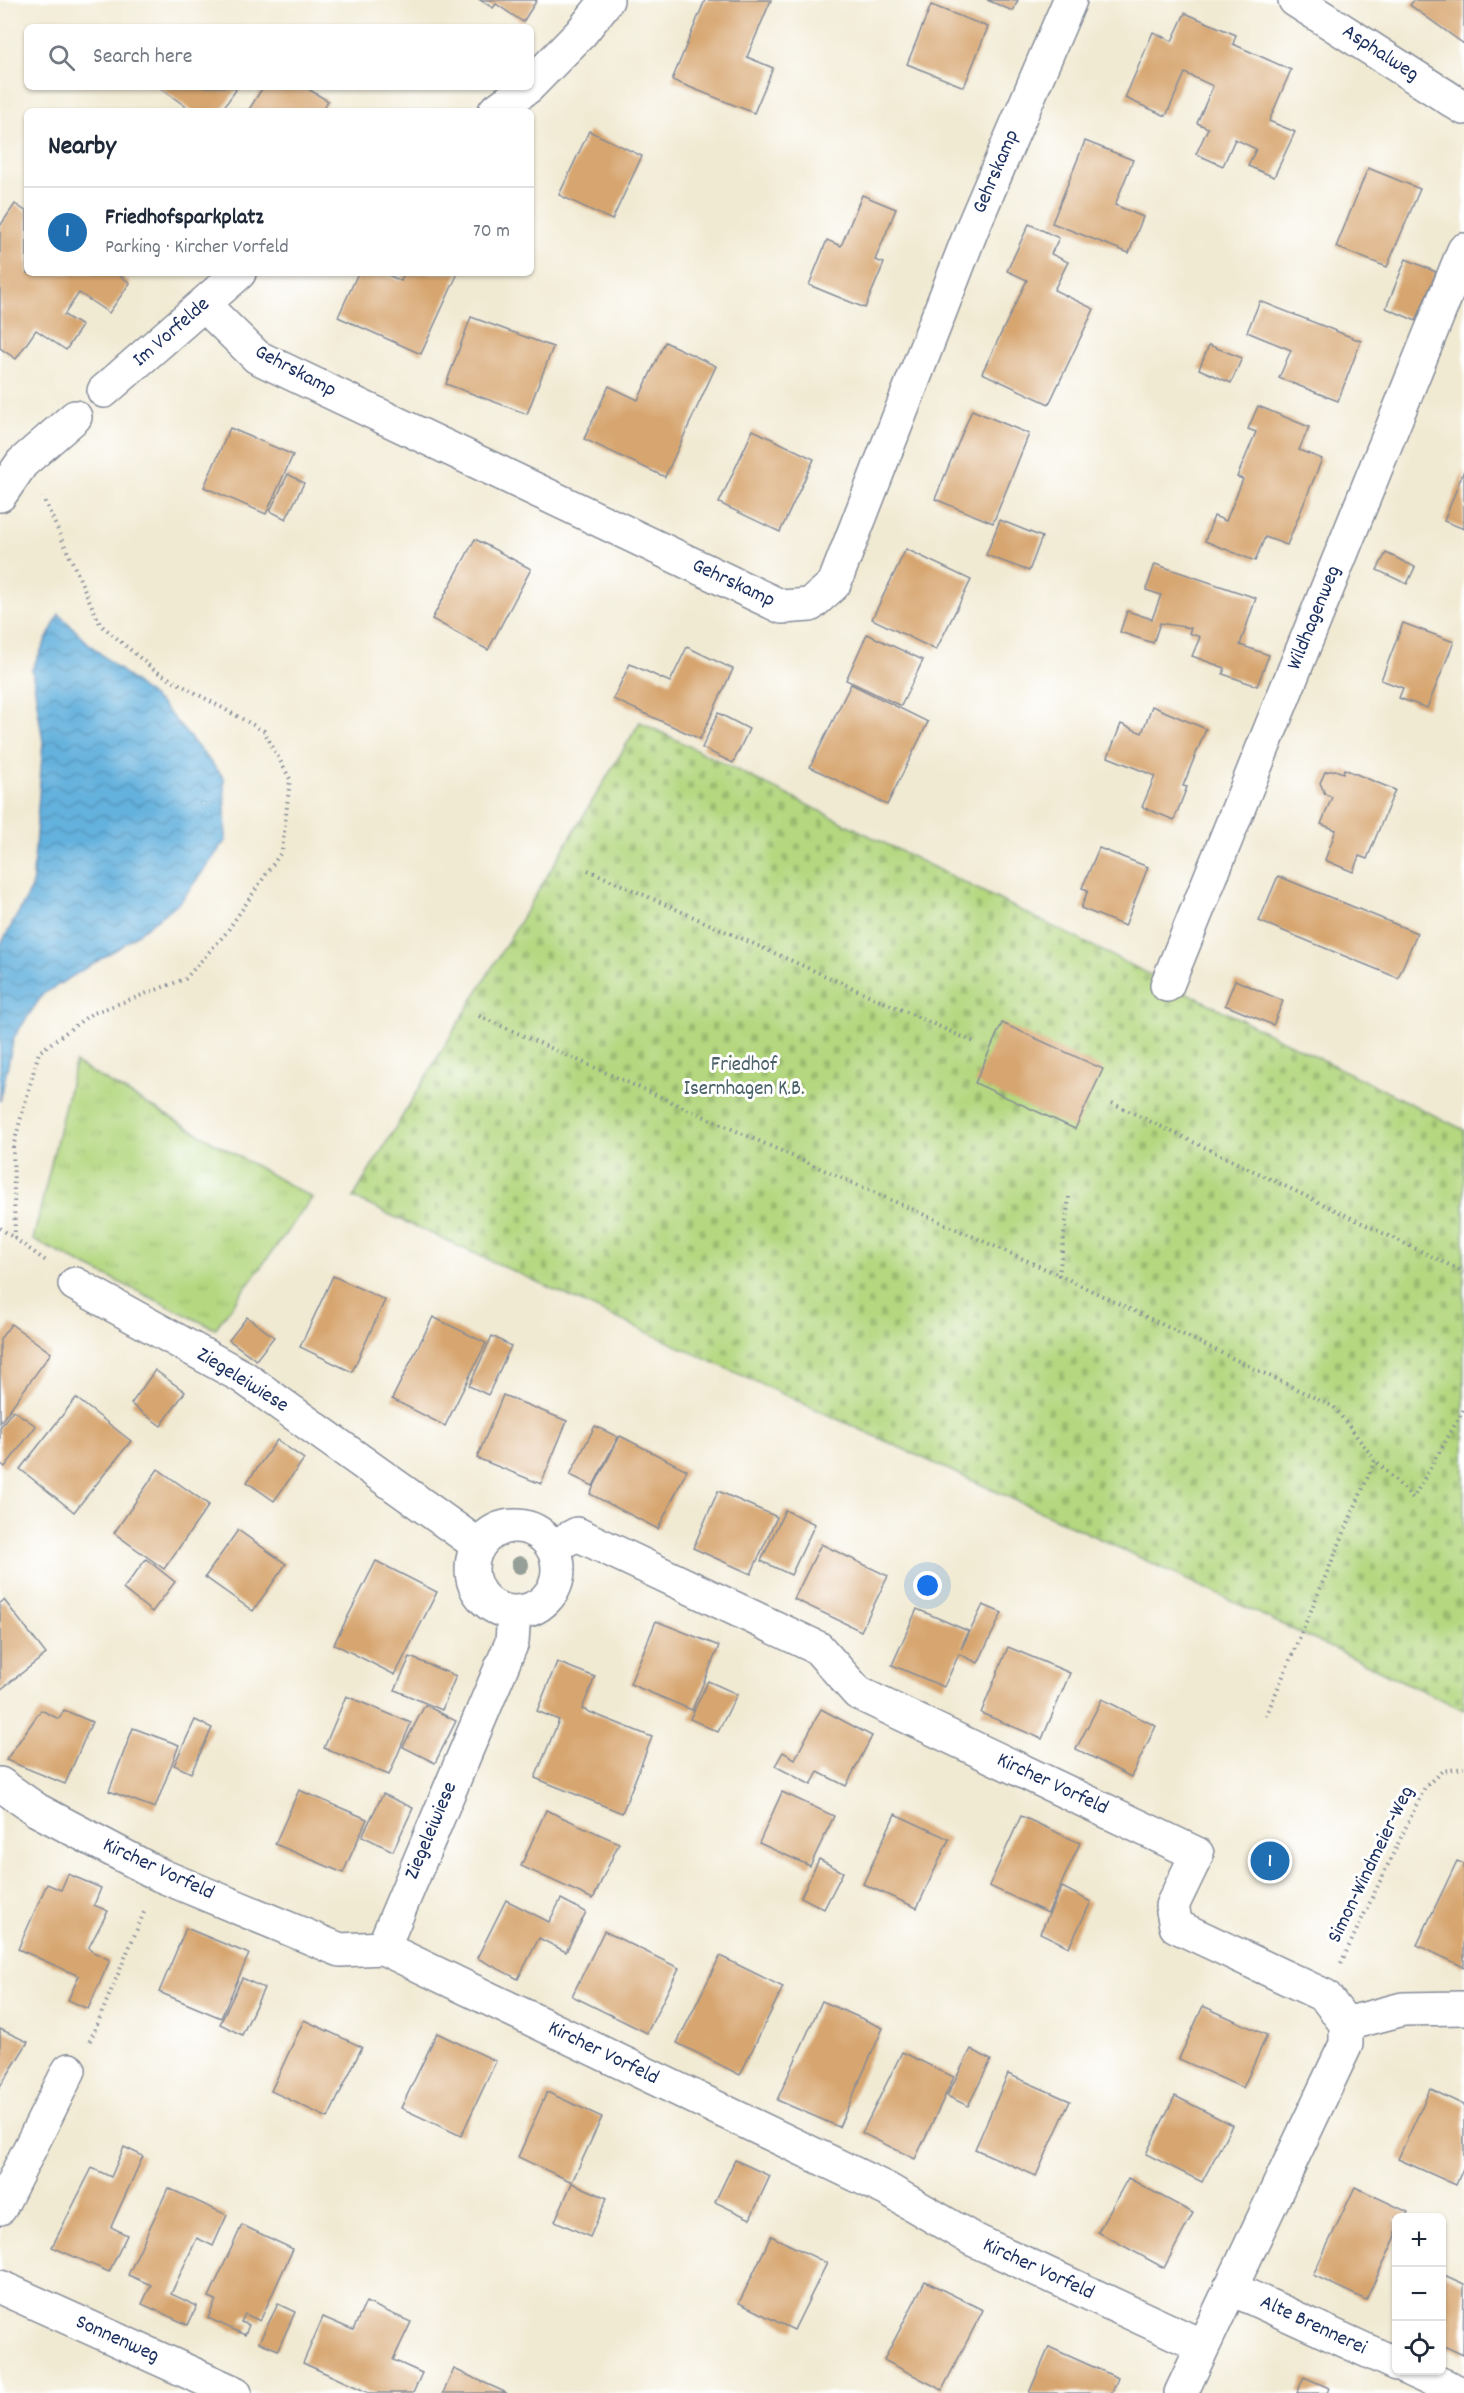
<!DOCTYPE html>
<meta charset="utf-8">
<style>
:root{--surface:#fff;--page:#f6f6f7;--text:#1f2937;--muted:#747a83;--line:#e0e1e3;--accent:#1f6fb2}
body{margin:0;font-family:Dekko,sans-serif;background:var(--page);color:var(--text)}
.controls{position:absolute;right:18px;bottom:18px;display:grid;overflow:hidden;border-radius:9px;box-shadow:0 2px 4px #0004}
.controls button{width:54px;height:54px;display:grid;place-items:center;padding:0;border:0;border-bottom:2px solid var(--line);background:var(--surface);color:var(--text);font:30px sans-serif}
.you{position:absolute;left:928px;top:1586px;width:21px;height:21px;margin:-15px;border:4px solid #fff;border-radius:50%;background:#1a73e8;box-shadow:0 0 0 9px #1a73e833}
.badge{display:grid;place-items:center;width:39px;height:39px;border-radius:50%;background:var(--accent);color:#fff;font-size:20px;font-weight:700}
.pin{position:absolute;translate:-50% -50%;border:3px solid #fff;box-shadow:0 2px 6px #0006}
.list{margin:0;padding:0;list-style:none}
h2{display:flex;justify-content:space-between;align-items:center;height:78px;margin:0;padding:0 24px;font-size:26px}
h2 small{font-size:20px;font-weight:400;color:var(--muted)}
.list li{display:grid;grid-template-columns:39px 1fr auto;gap:18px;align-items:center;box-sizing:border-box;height:90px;padding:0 24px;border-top:2px solid var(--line)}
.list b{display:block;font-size:22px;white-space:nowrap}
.list p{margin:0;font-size:20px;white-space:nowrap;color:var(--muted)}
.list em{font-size:20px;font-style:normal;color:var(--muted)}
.icon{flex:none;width:33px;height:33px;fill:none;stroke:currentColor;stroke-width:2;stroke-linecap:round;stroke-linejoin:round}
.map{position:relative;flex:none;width:1464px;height:2393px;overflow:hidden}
.search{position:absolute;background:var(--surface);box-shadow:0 2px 4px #0004;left:24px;top:24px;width:510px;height:66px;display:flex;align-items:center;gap:15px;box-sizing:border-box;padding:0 21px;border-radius:9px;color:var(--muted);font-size:22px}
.panel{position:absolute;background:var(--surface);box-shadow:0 2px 4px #0004;left:24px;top:108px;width:510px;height:168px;border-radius:9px}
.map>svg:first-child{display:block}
.cemetery{fill:url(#cemetery-stones);stroke:#68836e;stroke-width:1.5}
.park{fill:url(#park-tufts);stroke:#68836e;stroke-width:1.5}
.water{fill:url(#water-waves);stroke:#3f709e;stroke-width:1.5}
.building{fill:#d7a670}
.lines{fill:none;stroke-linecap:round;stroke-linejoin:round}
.street-casing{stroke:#868c98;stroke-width:36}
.path{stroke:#868c98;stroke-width:4;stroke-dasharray:1.5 4.5;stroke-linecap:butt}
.street{stroke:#fff;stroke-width:33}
.tree{fill:#959f98}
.labels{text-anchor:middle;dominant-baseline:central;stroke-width:6;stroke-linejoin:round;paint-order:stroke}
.street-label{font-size:21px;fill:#1b2f5e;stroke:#fff}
.park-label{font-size:21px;fill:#496168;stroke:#fff}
</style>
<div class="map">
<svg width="1464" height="2393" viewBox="0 0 1464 2393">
<defs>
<pattern id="cemetery-stones" width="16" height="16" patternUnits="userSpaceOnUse" patternTransform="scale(1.5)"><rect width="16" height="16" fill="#b4d77f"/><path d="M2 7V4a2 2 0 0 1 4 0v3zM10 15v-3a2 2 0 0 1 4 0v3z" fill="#9ab970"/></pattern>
<pattern id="park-tufts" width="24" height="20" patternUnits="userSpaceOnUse" patternTransform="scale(1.5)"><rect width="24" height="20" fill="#b4d77f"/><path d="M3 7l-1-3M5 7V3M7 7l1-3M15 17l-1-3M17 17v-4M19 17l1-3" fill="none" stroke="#9ab970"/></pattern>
<pattern id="water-waves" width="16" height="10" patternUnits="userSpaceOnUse" patternTransform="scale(1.5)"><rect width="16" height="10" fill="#63b1dd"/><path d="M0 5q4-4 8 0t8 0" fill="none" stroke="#5190b6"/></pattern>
</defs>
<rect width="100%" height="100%" fill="#fff"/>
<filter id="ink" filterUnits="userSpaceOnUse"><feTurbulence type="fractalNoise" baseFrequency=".0167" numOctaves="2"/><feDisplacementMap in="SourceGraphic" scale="12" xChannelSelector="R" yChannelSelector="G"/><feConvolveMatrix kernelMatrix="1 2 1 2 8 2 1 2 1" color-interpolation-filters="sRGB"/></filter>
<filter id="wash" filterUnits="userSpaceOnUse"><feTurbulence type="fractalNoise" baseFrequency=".008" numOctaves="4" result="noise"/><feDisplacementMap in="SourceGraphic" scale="24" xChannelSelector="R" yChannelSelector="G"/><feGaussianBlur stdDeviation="1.35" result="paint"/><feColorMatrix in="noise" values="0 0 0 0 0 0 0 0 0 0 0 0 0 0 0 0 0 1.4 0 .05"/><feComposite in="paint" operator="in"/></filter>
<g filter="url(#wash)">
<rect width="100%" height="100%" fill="#f1ead3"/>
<polygon class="cemetery" points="640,722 1464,1130 1464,1710 1083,1531 353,1198"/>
<polygon class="park" points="75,1063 312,1198 215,1329 33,1240"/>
<polygon class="water" points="59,614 89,644 163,706 224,778 226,840 181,901 119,948 43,994 14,1037 0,1101 0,946 32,888 43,742 32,669"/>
<g id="blocks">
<g class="building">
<polygon points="480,0 537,0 523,22 496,4 493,8"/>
<polygon points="705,0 771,0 747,57 773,68 754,113 672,80"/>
<polygon points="987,0 1018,0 1013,11"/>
<polygon points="1414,0 1464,0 1464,44 1410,5"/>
<polygon points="931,5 988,27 964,87 907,64"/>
<polygon points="1185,13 1236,35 1233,44 1291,70 1269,121 1295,132 1274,177 1248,166 1256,149 1235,139 1223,166 1196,154 1208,128 1197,123 1213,86 1185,73 1166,116 1125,98 1153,32 1172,41"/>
<polygon points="159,87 232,87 236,90 221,111 192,111"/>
<polygon points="263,87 305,87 328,101 322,111 248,111"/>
<polygon points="589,131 642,156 612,220 559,195"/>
<polygon points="1085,141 1133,160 1115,205 1143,217 1129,253 1052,223"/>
<polygon points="1368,168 1420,189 1387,267 1336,247"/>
<polygon points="862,195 896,209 875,260 884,263 865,308 809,285 827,240 841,246"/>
<polygon points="15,204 27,212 27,273 116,273 130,283 109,313 79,293 64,315 82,326 66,350 36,330 16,359 0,348 0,226"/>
<polygon points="1029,224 1059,238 1051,254 1068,262 1054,290 1094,309 1049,404 982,373 1027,280 1007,271"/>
<polygon points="1406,259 1436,272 1416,321 1386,308"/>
<polygon points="358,273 384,273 401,281 404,273 458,273 421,354 338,317"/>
<polygon points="1260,301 1361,341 1338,401 1279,378 1291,350 1247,332"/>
<polygon points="471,317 553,347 527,414 446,384"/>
<polygon points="665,342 716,366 665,477 584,439 609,386 638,400"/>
<polygon points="1209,345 1242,358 1231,383 1199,369"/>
<polygon points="1258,406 1309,427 1299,450 1322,459 1287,545 1265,537 1255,561 1205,541 1214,516 1226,521 1243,479 1237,477 1256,432 1248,429"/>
<polygon points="972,410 1029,434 993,523 935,499"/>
<polygon points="230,428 293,455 266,514 204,487"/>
<polygon points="753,430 814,459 780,532 719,503"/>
<polygon points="1464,470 1464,529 1444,521"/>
<polygon points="288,474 304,483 286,519 270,511"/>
<polygon points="1000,520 1042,537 1029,571 986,555"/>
<polygon points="475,539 531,569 488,650 432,619"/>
<polygon points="906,549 971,580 936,650 872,619"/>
<polygon points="1386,553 1415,567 1407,584 1377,570"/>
<polygon points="1155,564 1256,598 1240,645 1269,655 1257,686 1223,674 1225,668 1192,656 1200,637 1189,633 1191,628 1160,623 1153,643 1120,632 1127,611 1152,619 1161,595 1146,590"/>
<polygon points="1403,623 1454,642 1427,708 1399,698 1403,688 1381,680"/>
<polygon points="867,634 923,660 901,706 846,680"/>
<polygon points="687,647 733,669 700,739 613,699 630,664 670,682"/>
<polygon points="851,684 928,722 887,805 810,767"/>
<polygon points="1152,706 1206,729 1183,786 1187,787 1174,820 1142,807 1155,776 1108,757 1121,724 1142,733"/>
<polygon points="718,713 749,729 733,763 702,748"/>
<polygon points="1344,769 1395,790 1367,859 1359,856 1353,872 1325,860 1336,830 1321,824 1332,797 1325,794 1320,783 1325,772 1335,770 1343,773"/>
<polygon points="1099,848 1148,867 1125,926 1081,908 1088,890 1082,888"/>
<polygon points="1278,876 1417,933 1398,978 1259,921"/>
<polygon points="1235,980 1283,1001 1273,1025 1225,1005"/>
<polygon points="1002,1023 1103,1069 1075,1129 975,1083"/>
<polygon points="333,1276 385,1300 352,1372 300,1347"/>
<polygon points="247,1317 274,1337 256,1360 229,1340"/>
<polygon points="433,1317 486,1343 445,1426 392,1399"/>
<polygon points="11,1324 51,1353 0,1423 0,1339"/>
<polygon points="492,1336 511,1346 488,1395 469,1386"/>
<polygon points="155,1370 185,1392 161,1426 131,1404"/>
<polygon points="503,1395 567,1421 541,1484 477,1458"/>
<polygon points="76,1398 131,1441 74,1512 20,1469"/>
<polygon points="13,1410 36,1426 5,1467 0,1463 0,1427"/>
<polygon points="595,1426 618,1437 593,1486 570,1475"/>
<polygon points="620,1436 687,1470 658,1529 590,1494"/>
<polygon points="277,1440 304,1459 274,1501 247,1482"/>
<polygon points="158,1469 209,1505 164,1569 114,1533"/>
<polygon points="718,1491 777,1517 751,1574 693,1548"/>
<polygon points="785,1510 815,1524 791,1575 761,1561"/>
<polygon points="238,1530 286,1564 253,1611 205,1577"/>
<polygon points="821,1544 888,1576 861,1631 794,1599"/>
<polygon points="146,1559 175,1582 152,1612 123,1589"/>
<polygon points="376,1561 437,1592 395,1675 334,1644"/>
<polygon points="4,1600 46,1654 0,1690 0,1603"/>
<polygon points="983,1605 1002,1613 978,1663 959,1654 944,1687 892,1665 917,1609 968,1631 961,1649"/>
<polygon points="656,1621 719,1646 692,1710 630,1684"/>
<polygon points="1008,1647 1070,1673 1042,1739 981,1713"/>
<polygon points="410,1657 456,1676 442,1710 395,1690"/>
<polygon points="557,1662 595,1677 582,1709 652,1737 622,1813 535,1778 559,1720 537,1711"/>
<polygon points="708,1681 737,1694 718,1732 690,1719"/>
<polygon points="346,1696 411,1723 389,1775 324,1748"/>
<polygon points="1102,1699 1156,1726 1131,1777 1076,1749"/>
<polygon points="425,1705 456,1721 435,1763 403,1747"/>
<polygon points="821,1709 872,1736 846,1786 818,1772 811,1785 775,1766 783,1752 795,1759"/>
<polygon points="41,1710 59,1719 64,1710 92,1722 65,1784 6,1760"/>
<polygon points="195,1720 212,1728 191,1773 174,1765"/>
<polygon points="133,1728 179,1745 155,1808 109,1791"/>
<polygon points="299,1790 367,1819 343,1873 275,1844"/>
<polygon points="782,1792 834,1816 810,1866 759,1843"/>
<polygon points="383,1794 413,1808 393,1851 362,1836"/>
<polygon points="546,1810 619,1843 593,1899 521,1866"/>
<polygon points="895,1814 949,1839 917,1908 863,1884"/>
<polygon points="1021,1816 1080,1843 1048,1913 989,1886"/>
<polygon points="819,1859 843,1872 824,1909 801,1897"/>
<polygon points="1457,1861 1464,1864 1464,1967 1417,1945"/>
<polygon points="68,1874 101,1888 94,1905 108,1911 89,1947 91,1951 110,1960 88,2009 68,2000 79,1976 18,1949 47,1884 61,1890"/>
<polygon points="1062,1887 1091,1902 1069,1947 1040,1933"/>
<polygon points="561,1899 586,1912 566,1952 539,1938 518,1979 477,1958 506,1900 549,1922"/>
<polygon points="186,1928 249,1954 221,2018 159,1992"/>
<polygon points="604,1931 679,1968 647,2033 572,1996"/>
<polygon points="720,1956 783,1987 740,2075 677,2043"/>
<polygon points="242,1978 264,1988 242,2035 220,2024"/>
<polygon points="822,2001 883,2028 839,2127 777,2100"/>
<polygon points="1203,2006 1267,2035 1243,2088 1179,2059"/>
<polygon points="304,2020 362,2047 328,2118 271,2091"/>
<polygon points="0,2029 28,2042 0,2087"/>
<polygon points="437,2033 496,2061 461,2136 401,2108"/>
<polygon points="971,2049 991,2060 968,2106 947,2096"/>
<polygon points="902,2052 954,2077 915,2159 862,2133"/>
<polygon points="1008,2074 1070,2101 1036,2176 975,2149"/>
<polygon points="1430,2089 1464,2105 1464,2166 1456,2185 1398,2159"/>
<polygon points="547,2092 602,2117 572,2182 518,2157"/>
<polygon points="1175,2096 1232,2125 1202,2182 1146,2154"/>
<polygon points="124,2147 143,2156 111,2227 127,2235 109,2272 52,2247 92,2168 111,2177"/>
<polygon points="735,2160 770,2176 750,2219 715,2202"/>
<polygon points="1128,2178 1193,2213 1164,2268 1098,2232"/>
<polygon points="572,2183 607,2198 590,2237 555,2221"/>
<polygon points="1355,2187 1408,2212 1405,2218 1396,2218 1396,2236 1366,2300 1313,2275"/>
<polygon points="168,2188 227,2215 213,2246 197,2238 171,2294 197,2306 188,2325 142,2304 151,2285 128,2275"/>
<polygon points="242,2225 293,2249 260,2321 245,2314 241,2322 249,2325 245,2335 208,2318 216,2300 209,2297"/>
<polygon points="771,2236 827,2263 794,2330 739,2303"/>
<polygon points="1442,2274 1464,2284 1463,2355 1442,2345"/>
<polygon points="925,2281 983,2310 942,2390 884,2360"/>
<polygon points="366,2302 411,2322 393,2360 422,2373 413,2393 369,2393 303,2363 323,2317 353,2330"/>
<polygon points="278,2304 295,2312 278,2350 259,2342"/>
<polygon points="1049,2347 1118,2378 1112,2393 1029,2393"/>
<polygon points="454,2369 507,2393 443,2393"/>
<polygon points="1304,2377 1329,2388 1327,2393 1297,2393"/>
</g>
</g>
</g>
<g filter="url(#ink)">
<use href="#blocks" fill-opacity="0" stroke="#868c98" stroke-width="1.5"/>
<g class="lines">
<defs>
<g id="street">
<polyline points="1295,0 1464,108"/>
<polyline points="531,84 581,33 607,0"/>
<polyline points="495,111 528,87"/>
<polyline points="204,305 257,357 782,607 810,605 834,584 972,229 1070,0"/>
<polyline points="104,391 239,273"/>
<polyline points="0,495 22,463 75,417"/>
<polyline points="1167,985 1464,250"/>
<polyline points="75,1284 243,1377 478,1545"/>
<circle cx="515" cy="1569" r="43"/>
<polyline points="553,1547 577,1534 818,1648 858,1693 1197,1854 1172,1906 1176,1926 1325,1996 1346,2024 1346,2044 1181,2393"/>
<polyline points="0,1784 37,1810 160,1875 340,1950 383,1948 888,2190 972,2239 1202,2346"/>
<polyline points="383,1948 512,1642 514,1613"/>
<polyline points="1346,2024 1403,2009 1464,2008"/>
<polyline points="0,2208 69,2070"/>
<polyline points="0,2287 235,2393"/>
<polyline points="1230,2288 1396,2364"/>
<polyline points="1410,2370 1460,2393"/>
</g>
</defs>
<use href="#street" class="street-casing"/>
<g class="path">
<polyline points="588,870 976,1043"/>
<polyline points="479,1016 1059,1275"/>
<polyline points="1112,1103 1464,1272"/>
<polyline points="1069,1197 1059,1275 1334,1407 1375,1460"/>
<polyline points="0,1228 46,1261"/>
<polyline points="15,1238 13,1147 39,1052 91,1014 185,979 226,933 282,851 290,779 264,731 154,670 100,624 43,497"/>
<polyline points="1266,1716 1375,1460 1413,1498 1464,1409"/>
<polyline points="1341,1963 1425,1787 1442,1771 1464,1768"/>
<polyline points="90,2041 145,1910"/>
</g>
<use href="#street" class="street"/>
</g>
<circle class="tree" cx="520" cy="1565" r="9"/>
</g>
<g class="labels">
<g class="street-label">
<text transform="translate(1380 54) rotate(33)">Asphalweg</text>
<text transform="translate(997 172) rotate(-67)">Gehrskamp</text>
<text transform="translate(172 333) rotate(-41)">Im Vorfelde</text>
<text transform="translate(295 372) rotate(28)">Gehrskamp</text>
<text transform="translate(733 584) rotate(25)">Gehrskamp</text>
<text transform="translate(1315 618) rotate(-68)">Wildhagenweg</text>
<text transform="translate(242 1381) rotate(32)">Ziegeleiwiese</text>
<text transform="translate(1052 1785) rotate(25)">Kircher Vorfeld</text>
<text transform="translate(432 1831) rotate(-67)">Ziegeleiwiese</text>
<text transform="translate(1372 1865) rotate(-64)">Simon-Windmeier-Weg</text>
<text transform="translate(158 1870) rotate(25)">Kircher Vorfeld</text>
<text transform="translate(603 2054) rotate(26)">Kircher Vorfeld</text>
<text transform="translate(1038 2270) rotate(25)">Kircher Vorfeld</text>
<text transform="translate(1313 2326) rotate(25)">Alte Brennerei</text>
<text transform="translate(117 2340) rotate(24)">Sonnenweg</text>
</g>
<g class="park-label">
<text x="744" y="1066">Friedhof<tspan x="744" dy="24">Isernhagen K.B.</tspan></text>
</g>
</g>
</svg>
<div class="controls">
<button>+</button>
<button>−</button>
<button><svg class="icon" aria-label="locate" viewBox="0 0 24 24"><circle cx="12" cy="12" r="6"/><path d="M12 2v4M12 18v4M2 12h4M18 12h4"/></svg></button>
</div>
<div class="you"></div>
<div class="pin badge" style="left:1270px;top:1861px">1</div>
<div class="search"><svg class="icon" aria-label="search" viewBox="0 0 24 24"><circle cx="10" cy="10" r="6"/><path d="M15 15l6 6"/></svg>Search here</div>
<section class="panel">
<h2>Nearby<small></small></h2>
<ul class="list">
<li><span class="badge">1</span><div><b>Friedhofsparkplatz</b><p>Parking · Kircher Vorfeld</p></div><em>70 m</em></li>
</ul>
</section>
</div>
